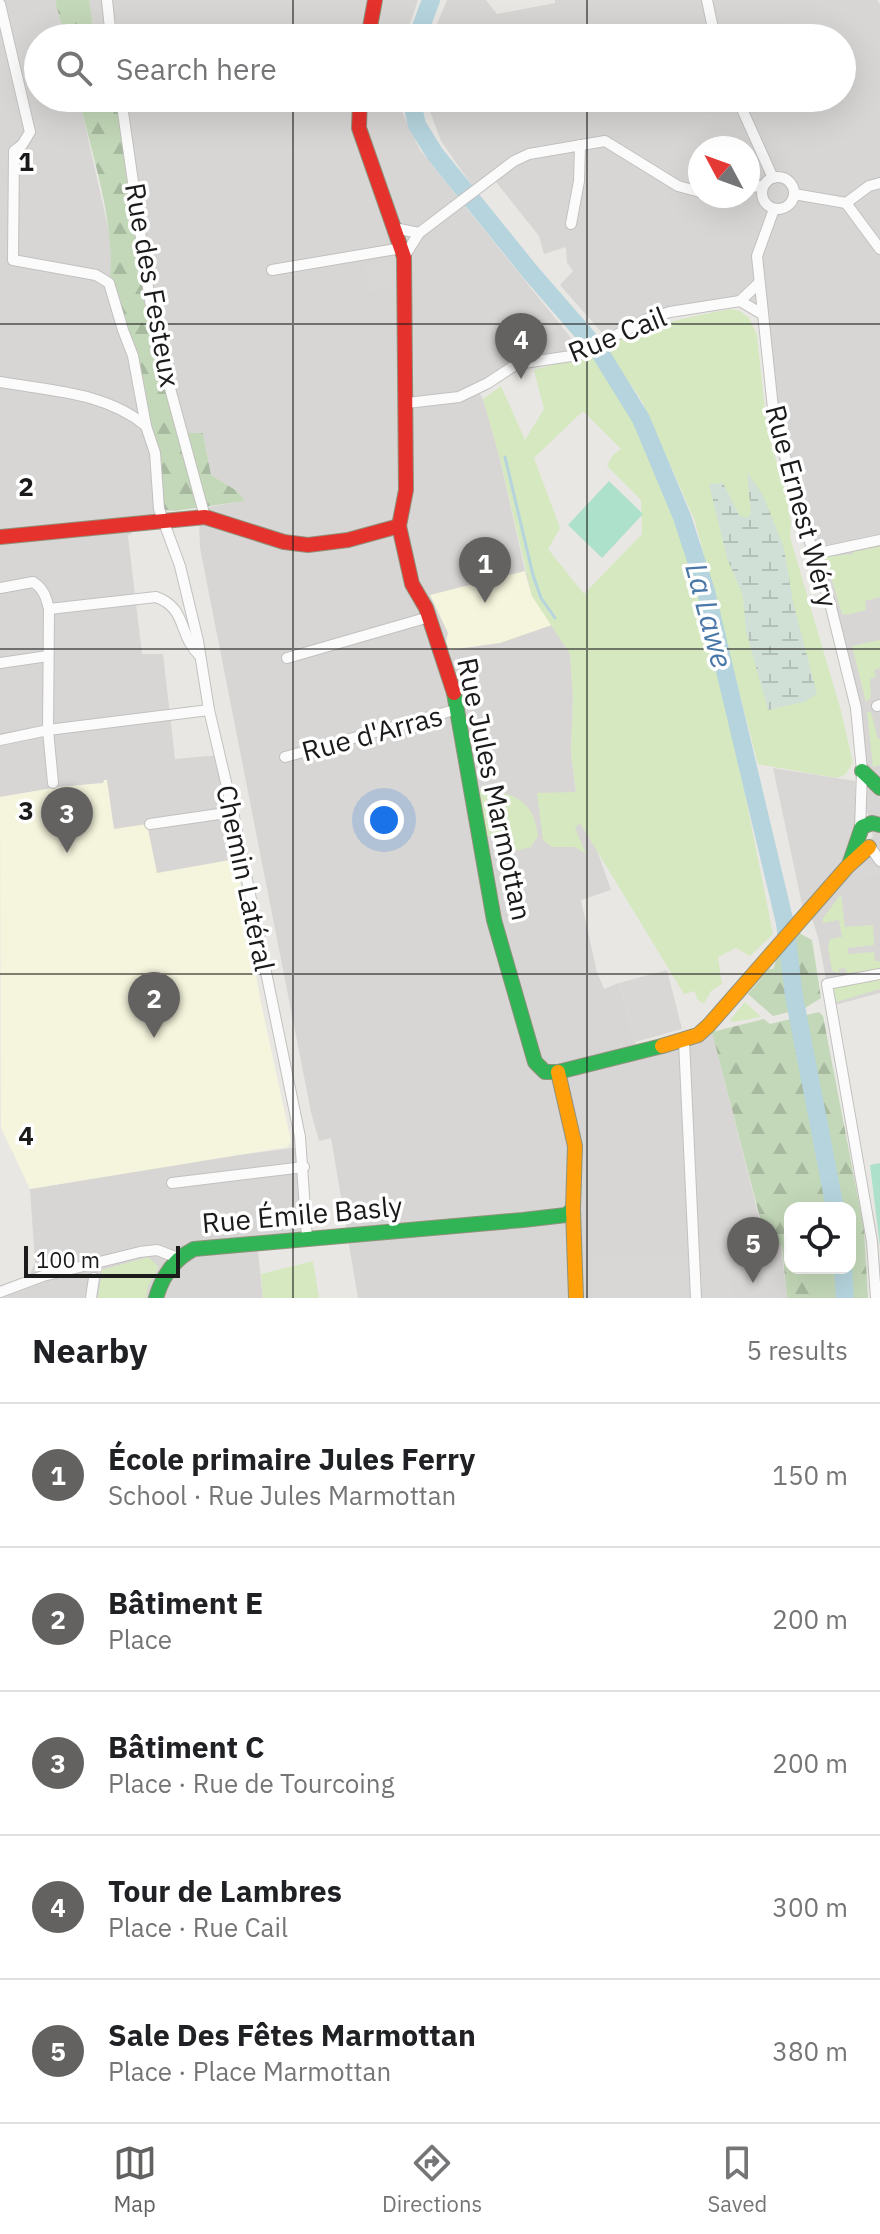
<!DOCTYPE html>
<meta charset="utf-8">
<style>
:root{--surface:#fff;--page:#f6f6f6;--text:#202124;--muted:#757577;--line:#e0e0e0;--accent:#636261}
body{margin:0;font-family:"IBM Plex Sans",sans-serif;background:var(--page);color:var(--text)}
.controls{position:absolute;right:24px;bottom:24px;display:grid;overflow:hidden;border-radius:16px;box-shadow:0 8px 32px #0002}
.controls button{width:72px;height:72px;display:grid;place-items:center;padding:0;border:0;border-bottom:2px solid var(--line);background:var(--surface);color:var(--text);font:40px sans-serif}
.compass{position:absolute;left:688px;top:136px;width:72px;height:72px;border-radius:50%;background:var(--surface);box-shadow:0 8px 32px #0002;rotate:311deg}
.scale{position:absolute;left:24px;bottom:20px;width:156px;box-sizing:border-box;padding-left:8px;border:4px solid #1b1b1b;border-top:0;font-size:22px;line-height:28px;white-space:nowrap;color:#1b1b1b;-webkit-text-stroke:6px #fff;paint-order:stroke}
.you{position:absolute;left:384px;top:820px;width:28px;height:28px;margin:-20px;border:6px solid #fff;border-radius:50%;background:#1a73e8;box-shadow:0 0 0 12px #1a73e833}
.badge{display:grid;place-items:center;width:52px;height:52px;border-radius:50%;background:var(--accent);color:#fff;font-size:26px;font-weight:700}
.pin{position:absolute;translate:-50% -66px;filter:drop-shadow(0 2px 4px #0008)}
.pin::after{content:'';position:absolute;top:42px;width:28px;height:24px;background:inherit;clip-path:polygon(0 0,100% 0,50% 100%)}
.list{margin:0;padding:0;list-style:none}
h2{display:flex;justify-content:space-between;align-items:center;height:104px;margin:0;padding:0 32px;font-size:34px}
h2 small{font-size:26px;font-weight:400;color:var(--muted)}
.list li{display:grid;grid-template-columns:52px 1fr auto;gap:24px;align-items:center;box-sizing:border-box;height:144px;padding:0 32px;border-top:2px solid var(--line)}
.list b{display:block;font-size:30px;white-space:nowrap}
.list p{margin:0;font-size:26px;white-space:nowrap;color:var(--muted)}
.list em{font-size:26px;font-style:normal;color:var(--muted)}
.icon{flex:none;width:44px;height:44px;fill:none;stroke:currentColor;stroke-width:2;stroke-linecap:round;stroke-linejoin:round}
.map{position:relative;flex:none;width:880px;height:1298px;overflow:hidden}
.search{position:absolute;background:var(--surface);box-shadow:0 8px 32px #0002;left:24px;right:24px;top:24px;height:88px;display:flex;align-items:center;gap:20px;box-sizing:border-box;padding:0 28px;border-radius:44px;color:var(--muted);font-size:30px}
.sheet{height:824px;background:var(--surface)}
nav{display:flex;justify-content:space-around;align-items:center;box-sizing:border-box;height:112px;border-top:2px solid var(--line);background:var(--surface);font-size:22px;color:var(--muted)}
nav a{display:grid;justify-items:center;gap:4px}
nav .on{color:var(--accent)}
.map>svg:first-child{display:block}
.residential{fill:#d8d6d4;fill-rule:evenodd}
.education{fill:#f5f4dc}
.grass{fill:#d5e8c0;fill-rule:evenodd}
.forest{fill:url(#forest-firs);fill-rule:evenodd}
.wetland{fill:url(#wetland-marsh)}
.pitch{fill:#aee1cc}
.parking{fill:#d8d7d5}
.lines{fill:none;stroke-linecap:round;stroke-linejoin:round}
.stream{stroke:#b5d4dd;stroke-width:3}
.river{stroke:#b5d4dd;stroke-width:18}
.street-casing{stroke:#c2c1bf;stroke-width:12}
.fast-casing{stroke:#90927c;stroke-width:16}
.slow-casing{stroke:#90927c;stroke-width:16}
.jam-casing{stroke:#90927c;stroke-width:16}
.street{stroke:#fcfbfb;stroke-width:10}
.fast{stroke:#30b455;stroke-width:14}
.slow{stroke:#ff9f0a;stroke-width:14}
.jam{stroke:#e5322d;stroke-width:14}
.grid{fill:none;stroke:#1b1b1b;stroke-width:2;stroke-opacity:0.55}
.labels{text-anchor:middle;dominant-baseline:central;stroke-width:7;stroke-linejoin:round;paint-order:stroke}
.street-label{font-size:28px;fill:#1b1b1b;stroke:#fff}
.water-label{font-size:30px;font-style:italic;fill:#4977a8;stroke:#fff}
.grid-label{font-size:26px;text-anchor:middle;font-weight:bold;fill:#1b1b1b;stroke:#fff;stroke-width:7;stroke-linejoin:round;paint-order:stroke}
</style>
<div class="map">
<svg width="880" height="1298" viewBox="0 0 880 1298">
<defs>
<pattern id="forest-firs" width="22" height="20" patternUnits="userSpaceOnUse" patternTransform="scale(2)"><rect width="22" height="20" fill="#c3d8b8"/><path d="M5 1l3.5 6h-7zM16 11l3.5 6h-7z" fill="#a7b99e"/></pattern>
<pattern id="wetland-marsh" width="20" height="14" patternUnits="userSpaceOnUse" patternTransform="scale(2)"><rect width="20" height="14" fill="#d1e0d7"/><path d="M1 5h8M5 5V1M11 12h8M15 12V8" fill="none" stroke="#b3c0b8"/></pattern>
</defs>
<rect width="100%" height="100%" fill="#e9e7e3"/>
<g class="residential">
<polygon points="0,0 55,0 65,38 38,38 38,98 79,98 109,232 113,260 109,283 133,356 159,509 128,536 142,654 163,654 175,759 219,755 242,856 236,859 157,874 114,829 104,783 59,787 0,797"/>
<polygon points="89,0 418,0 405,38 95,38"/>
<path d="M447,0H486L497,14L555,3V0H877L880,4V993L831,1006L818,937L809,910L873,836L865,804L856,708L774,418L762,314L741,302L670,312L615,335L603,334L560,285L573,271L567,263L566,247L544,254L539,236L492,177L475,190L441,141L425,98H842V38H431ZM700,148H748V196H700Z"/>
<polygon points="121,98 399,98 403,114 420,150 579,348 578,355 522,363 478,389 486,407 500,459 525,571 570,654 573,696 571,753 580,822 597,850 611,890 581,900 597,972 604,989 619,983 638,1052 712,1031 766,1245 781,1246 787,1298 358,1298 331,1138 319,1141 311,1112 200,548 199,522 203,508 244,501 237,491 211,475 203,433 183,433 165,370"/>
<polygon points="301,1147 307,1238 257,1243 263,1298 0,1298 0,1292 26,1282 35,1263 30,1189 213,1158"/>
</g>
<g class="education">
<polygon points="525,571 532,596 552,625 500,643 449,650 446,641 448,633 430,595"/>
<polygon points="104,780 107,780 114,829 147,824 157,873 236,859 261,1003 291,1141 288,1147 30,1189 1,1128 0,797 59,787 103,783"/>
</g>
<g class="grass">
<path d="M731,309L740,311L749,318L757,335L767,429L786,494L791,524L790,537L841,711L853,763L845,775L836,778L758,764L695,521L642,401L604,346C644,326 688,317 731,309Z"/>
<path d="M592,354L643,432L700,593L737,754L773,934L750,956L736,948L718,957L722,984L711,991L704,1004L697,999L695,991L684,994L580,823L575,828L586,854L575,847H552L543,840L537,793L576,792L571,753L573,696L570,654L532,596L500,459L483,399L501,386L525,440L544,409L534,370ZM583,411L621,449L612,456L607,466L641,500L642,534L584,594L548,549L560,528L534,458Z"/>
<polygon points="880,546 880,597 865,601 866,610 846,615 842,614 825,557 853,554 853,551"/>
<polygon points="880,640 880,668 874,670 876,677 870,679 871,697 866,702 852,646"/>
<polygon points="867,712 871,712 878,739 880,739 880,765 873,767"/>
<path d="M500,787L497,792C524,796 535,810 538,836L531,847L519,850H508L496,838L486,836L478,791Z"/>
<polygon points="841,894 845,927 873,925 874,945 848,948 848,954 874,952 875,961 880,961 880,969 847,973 845,968 839,969 839,973 832,971 828,946 830,939 842,937 839,920 823,923 823,918"/>
<polygon points="880,977 880,989 833,1003 829,984"/>
<polygon points="745,1002 761,1017 733,1022 730,1020"/>
<polygon points="148,1257 159,1267 148,1286 146,1298 98,1298 102,1270"/>
<polygon points="313,1261 319,1298 263,1298 261,1274"/>
</g>
<g class="forest">
<polygon points="55,0 89,0 95,38 65,38"/>
<path d="M79,98H121L150,301L183,433H203L211,475L237,491L245,501L174,511L159,509L155,453L109,283C118,230 91,152 79,98Z"/>
<polygon points="799,933 812,940 821,998 805,1008 773,1016 748,994 769,969 773,969 777,958"/>
<path d="M819,1012L823,1016L864,1229L868,1298H787L782,1246L767,1245L712,1032L764,1019L770,1024ZM790,1208H850V1268H790Z"/>
</g>
<polygon class="wetland" points="747,472 763,495 784,548 793,602 817,694 804,702 768,710 746,631 743,596 727,558 709,484 723,483 739,515 747,518 751,513"/>
<g class="pitch">
<polygon points="609,481 643,514 602,558 568,525"/>
<polygon points="880,1163 880,1246 870,1165"/>
</g>
<g class="parking">
<polygon points="389,261 394,288 369,292 365,265"/>
<polygon points="773,768 855,781 855,833 844,864 803,909"/>
<polygon points="878,865 880,876 852,879 855,867"/>
<polygon points="667,970 682,1029 635,1042 619,983"/>
<polygon points="730,1255 733,1298 592,1298 590,1257"/>
</g>
<g class="lines">
<polyline class="stream" points="505,457 533,575 541,598 555,618"/>
<g class="river">
<polyline points="417,38 431,0"/>
<polyline points="411,98 417,125 435,154 532,274 599,351 641,419 682,517 706,591 785,923 794,996 835,1208"/>
<polyline points="843,1268 845,1298"/>
</g>
<defs>
<g id="street">
<polyline points="107,0 111,38"/>
<polyline points="707,0 715,38"/>
<polyline points="0,4 30,132 22,145 14,151 13,260 96,275 109,283 123,330 133,356 146,426 155,453 159,509 180,566 198,641 209,710 233,812 300,1137 307,1238"/>
<polyline points="121,98 150,301 165,370 205,517"/>
<polyline points="737,98 773,178"/>
<circle cx="778" cy="193" r="16"/>
<polyline points="748,187 763,186"/>
<polyline points="794,194 846,203 869,186 880,183"/>
<polyline points="846,203 880,249"/>
<polyline points="774,209 757,256 774,418 805,527 830,603 856,708 862,771 860,830"/>
<polyline points="571,224 579,181 580,145"/>
<polyline points="394,228 419,233"/>
<polyline points="404,257 419,233 514,161 529,154 605,141 678,186 700,192"/>
<polyline points="272,270 402,248"/>
<polyline points="740,301 759,283"/>
<path d="M0,382C50,391 106,392 146,426"/>
<polyline points="407,403 459,397 488,383 517,364 578,355 647,319 670,312 740,301 762,314"/>
<polyline points="814,554 880,540"/>
<path d="M0,588L33,582C44,589 46,597 49,609L48,730L53,783"/>
<path d="M49,609L156,597C187,608 178,634 199,655"/>
<polyline points="287,658 429,617"/>
<polyline points="0,663 48,656"/>
<polyline points="877,706 880,705"/>
<polyline points="0,740 48,730 209,710"/>
<polyline points="285,757 458,709"/>
<polyline points="150,824 233,812"/>
<polyline points="871,848 880,861"/>
<polyline points="684,1041 696,1298"/>
<polyline points="172,1183 304,1167"/>
<polyline points="0,1292 43,1276 140,1252 157,1250 178,1258"/>
<polyline points="91,1298 94,1278"/>
<polyline points="876,1298 872,1242 827,984 880,974"/>
</g>
<g id="fast">
<polyline points="454,693 494,920 535,1062 545,1072 558,1072 662,1046"/>
<polyline points="862,771 880,788"/>
<polyline points="850,862 862,827 872,823 880,825"/>
<path d="M156,1298C162,1277 174,1259 194,1249L523,1220L566,1215L573,1209"/>
</g>
<g id="slow">
<polyline points="662,1046 698,1035 709,1025 848,866 869,847"/>
<polyline points="558,1072 575,1146 573,1209 576,1298"/>
</g>
<g id="jam">
<polyline points="368,38 375,0"/>
<polyline points="360,98 359,128 404,257 406,490 399,526 412,584 426,608 454,693"/>
<polyline points="0,537 205,517 284,542 308,545 348,540 399,526"/>
</g>
</defs>
<use href="#street" class="street-casing"/>
<use href="#fast" class="fast-casing"/>
<use href="#slow" class="slow-casing"/>
<use href="#jam" class="jam-casing"/>
<use href="#street" class="street"/>
<use href="#fast" class="fast"/>
<use href="#slow" class="slow"/>
<use href="#jam" class="jam"/>
</g>
<path class="grid" d="M293,0V38M587,0V38M293,98V1298M587,98V1298M0,324H880M0,649H880M0,974H880"/>
<g class="labels">
<g class="street-label">
<text transform="translate(153 285) rotate(80)">Rue des Festeux</text>
<text transform="translate(617 334) rotate(-22)">Rue Cail</text>
<text transform="translate(802 506) rotate(75)">Rue Ernest Wéry</text>
<text transform="translate(372 733) rotate(-15)">Rue d'Arras</text>
<text transform="translate(495 789) rotate(78)">Rue Jules Marmottan</text>
<text transform="translate(246 878) rotate(78)">Chemin Latéral</text>
<text transform="translate(302 1214) rotate(-5)">Rue Émile Basly</text>
</g>
<g class="water-label">
<text transform="translate(710 615) rotate(75)">La Lawe</text>
</g>
</g>
<g class="grid-label">
<text x="26" y="171">1</text>
<text x="26" y="496">2</text>
<text x="26" y="820">3</text>
<text x="26" y="1145">4</text>
</g>
</svg>
<div class="controls">
<button><svg class="icon" aria-label="locate" viewBox="0 0 24 24"><circle cx="12" cy="12" r="6"/><path d="M12 2v4M12 18v4M2 12h4M18 12h4"/></svg></button>
</div>
<svg class="compass" viewBox="-18 -18 36 36"><path d="M0-13l5 13h-10z" fill="#e53935"/><path d="M0 13l5-13h-10z" fill="#757577"/></svg>
<div class="scale">100 m</div>
<div class="you"></div>
<div class="pin badge" style="left:485px;top:603px">1</div>
<div class="pin badge" style="left:154px;top:1038px">2</div>
<div class="pin badge" style="left:67px;top:853px">3</div>
<div class="pin badge" style="left:521px;top:379px">4</div>
<div class="pin badge" style="left:753px;top:1283px">5</div>
<div class="search"><svg class="icon" aria-label="search" viewBox="0 0 24 24"><circle cx="10" cy="10" r="6"/><path d="M15 15l6 6"/></svg>Search here</div>
</div>
<section class="sheet">
<h2>Nearby<small>5 results</small></h2>
<ul class="list">
<li><span class="badge">1</span><div><b>École primaire Jules Ferry</b><p>School · Rue Jules Marmottan</p></div><em>150 m</em></li>
<li><span class="badge">2</span><div><b>Bâtiment E</b><p>Place</p></div><em>200 m</em></li>
<li><span class="badge">3</span><div><b>Bâtiment C</b><p>Place · Rue de Tourcoing</p></div><em>200 m</em></li>
<li><span class="badge">4</span><div><b>Tour de Lambres</b><p>Place · Rue Cail</p></div><em>300 m</em></li>
<li><span class="badge">5</span><div><b>Sale Des Fêtes Marmottan</b><p>Place · Place Marmottan</p></div><em>380 m</em></li>
</ul>
</section>
<nav>
<a class="on"><svg class="icon" aria-label="map" viewBox="0 0 24 24"><path d="M3 6l6-2 6 2 6-2v14l-6 2-6-2-6 2zM9 4v14M15 6v14"/></svg>Map</a>
<a><svg class="icon" aria-label="directions" viewBox="0 0 24 24"><path d="M12 3l9 9-9 9-9-9zM9 14v-3h6M13 9l2 2-2 2"/></svg>Directions</a>
<a><svg class="icon" aria-label="saved" viewBox="0 0 24 24"><path d="M7 4h10v16l-5-4-5 4z"/></svg>Saved</a>
</nav>
